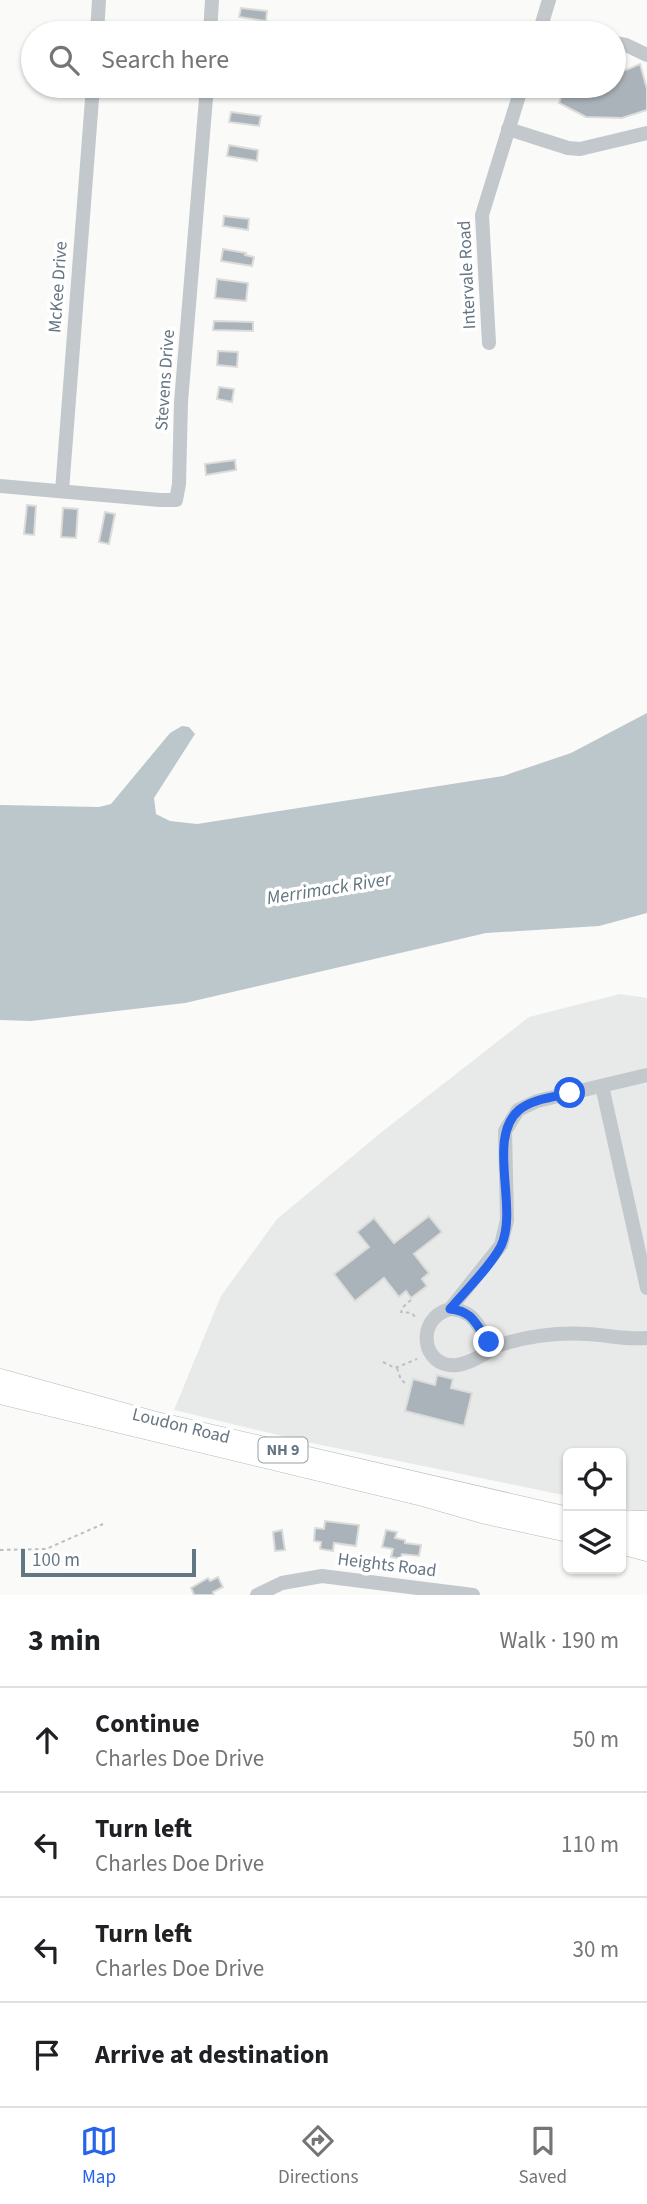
<!DOCTYPE html>
<meta charset="utf-8">
<style>
:root{--surface:#fff;--page:#f2f2f2;--text:#202124;--muted:#757577;--line:#e0e0e0;--accent:#2563eb}
body{margin:0;font-family:"Source Sans 3",sans-serif;background:var(--page);color:var(--text)}
.controls{position:absolute;right:21px;bottom:21px;display:grid;overflow:hidden;border-radius:10px;box-shadow:0 2px 5px #0004}
.controls button{width:63px;height:63px;display:grid;place-items:center;padding:0;border:0;border-bottom:2px solid var(--line);background:var(--surface);color:var(--text);font:35px sans-serif}
.scale{position:absolute;left:21px;bottom:18px;width:175px;box-sizing:border-box;padding-left:7px;border:4px solid #657683;border-top:0;font-size:19px;line-height:24px;white-space:nowrap;color:#657683;-webkit-text-stroke:5px #fff;paint-order:stroke}
.stop{position:absolute;width:21px;height:21px;margin:-16px;border:5px solid #2563eb;border-radius:50%;background:#fff}
.stop.end{background:#2563eb;border-color:#fff;box-shadow:0 2px 7px #0008}
.list{margin:0;padding:0;list-style:none}
h2{display:flex;justify-content:space-between;align-items:center;height:91px;margin:0;padding:0 28px;font-size:30px}
h2 small{font-size:23px;font-weight:400;color:var(--muted)}
.list li{display:grid;grid-template-columns:46px 1fr auto;gap:21px;align-items:center;box-sizing:border-box;height:105px;padding:0 28px;border-top:2px solid var(--line)}
.list b{display:block;font-size:26px;white-space:nowrap}
.list p{margin:0;font-size:23px;white-space:nowrap;color:var(--muted)}
.list em{font-size:23px;font-style:normal;color:var(--muted)}
.icon{flex:none;width:38px;height:38px;fill:none;stroke:currentColor;stroke-width:2;stroke-linecap:round;stroke-linejoin:round}
.map{position:relative;flex:none;width:647px;height:1595px;overflow:hidden}
.search{position:absolute;background:var(--surface);box-shadow:0 2px 5px #0004;left:21px;right:21px;top:21px;height:77px;display:flex;align-items:center;gap:18px;box-sizing:border-box;padding:0 24px;border-radius:38px;color:var(--muted);font-size:26px}
.sheet{height:511px;background:var(--surface)}
nav{display:flex;justify-content:space-around;align-items:center;box-sizing:border-box;height:98px;border-top:2px solid var(--line);background:var(--surface);font-size:19px;color:var(--muted)}
nav a{display:grid;justify-items:center;gap:4px}
nav .on{color:var(--accent)}
.map>svg:first-child{display:block}
.built{fill:#e8e9e9}
.water{fill:#bbc7cb}
.building{fill:#aab3b9;stroke:#dcdcda;stroke-width:2}
.lines{fill:none;stroke-linecap:round;stroke-linejoin:round}
.major-casing{stroke:#b5babe;stroke-width:19}
.path{stroke:#bbbfc2;stroke-width:2;stroke-dasharray:3.5 3.5;stroke-linecap:butt}
.minor{stroke:#c3c8cc;stroke-width:14}
.major{stroke:#fff;stroke-width:18}
.route{stroke:#2563eb;stroke-width:9}
.labels{text-anchor:middle;dominant-baseline:central;stroke-width:7;stroke-linejoin:round;paint-order:stroke}
.shield{fill:#fff;stroke:#939fa8;stroke-width:2}
.shield-label{font-size:16px;font-weight:bold;fill:#657683}
.street-label{font-size:18px;fill:#657683;stroke:#fff}
.water-label{font-size:19px;font-style:italic;fill:#60757c;stroke:#fff}
</style>
<div class="map">
<svg width="647" height="1595" viewBox="0 0 647 1595">
<rect width="100%" height="100%" fill="#fafaf8"/>
<polygon class="built" points="620,994 647,998 647,1514 621,1508 621,1453 568,1453 568,1496 307,1442 174,1410 221,1296 277,1219 383,1131 529,1017"/>
<polygon class="water" points="647,713 647,913 599,926 486,933 185,1003 31,1021 0,1020 0,805 99,807 111,804 170,733 182,726 189,727 195,734 154,798 156,814 170,821 197,824 503,776 571,753"/>
<g class="building">
<polygon points="241,8 267,11 266,21 239,17"/>
<polygon points="640,64 647,89 647,110 622,118 586,117 559,103 565,86 614,86 614,75"/>
<polygon points="231,112 261,116 259,126 229,122"/>
<polygon points="229,145 258,150 257,161 227,156"/>
<polygon points="224,216 249,219 248,230 223,226"/>
<polygon points="223,249 246,253 245,255 254,257 252,266 221,261"/>
<polygon points="217,279 248,283 246,301 215,298"/>
<polygon points="214,321 253,322 253,331 213,330"/>
<polygon points="218,351 238,352 237,367 217,365"/>
<polygon points="219,387 234,389 232,402 217,399"/>
<polygon points="235,460 236,470 206,475 205,464"/>
<polygon points="27,505 36,506 34,535 24,534"/>
<polygon points="63,508 78,509 76,538 61,537"/>
<polygon points="105,512 115,514 109,544 99,542"/>
<polygon points="429,1216 442,1232 414,1254 429,1273 422,1279 427,1286 411,1298 406,1291 399,1297 384,1278 355,1301 334,1274 369,1247 357,1232 374,1218 394,1243"/>
<polygon points="437,1375 453,1379 451,1388 472,1393 464,1426 405,1411 413,1379 435,1385"/>
<polygon points="325,1521 359,1525 356,1546 334,1543 333,1551 320,1549 321,1542 314,1541 315,1528 324,1529"/>
<polygon points="282,1530 285,1550 275,1551 273,1532"/>
<polygon points="386,1530 397,1532 395,1538 405,1540 405,1543 421,1545 419,1556 402,1554 401,1559 391,1557 393,1549 382,1547"/>
<polygon points="218,1577 223,1587 213,1592 214,1595 194,1595 191,1588 208,1578 210,1581"/>
</g>
<g class="lines">
<defs>
<g id="major">
<polyline points="0,1378 152,1420 568,1516"/>
<polyline points="0,1395 423,1497 486,1515 568,1533"/>
<polyline points="621,1520 647,1520"/>
<polyline points="621,1528 647,1534"/>
<polyline points="621,1545 647,1552"/>
</g>
</defs>
<use href="#major" class="major-casing"/>
<g class="path">
<polyline points="411,1300 403,1307 401,1312 412,1313 415,1317"/>
<polyline points="383,1362 395,1368 417,1359"/>
<polyline points="397,1368 401,1380 408,1385"/>
<polyline points="0,1550 46,1549 103,1524"/>
</g>
<g class="minor">
<polyline points="97,33 99,0"/>
<polyline points="210,33 212,0"/>
<polyline points="539,33 549,0"/>
<polyline points="614,43 626,45 647,55"/>
<polyline points="508,129 568,148 580,149 647,133"/>
<polyline points="489,343 482,215 522,86"/>
<polyline points="0,486 160,500 176,500 179,484 181,402 207,86"/>
<polyline points="62,491 93,86"/>
<polyline points="602,1086 647,1288"/>
<polyline points="450,1309 501,1245 507,1220 505,1131 518,1110 537,1101 647,1075"/>
<path d="M450,1309C480,1311 476,1333 496,1346C485,1354 471,1363 457,1365C422,1369 414,1319 450,1309Z"/>
<path d="M496,1346C527,1336 555,1332 587,1334C608,1335 627,1340 647,1338"/>
<polyline points="257,1595 282,1583 322,1576 473,1595"/>
</g>
<use href="#major" class="major"/>
</g>
<g class="lines">
<path class="route" d="M489,1342C476,1326 474,1311 450,1309C466,1290 490,1267 501,1246C519,1208 486,1138 519,1110C532,1099 554,1097 570,1093"/>
</g>
<g class="labels">
<rect class="shield" x="258.5" y="1437.5" width="49" height="25" rx="5"/>
<g class="shield-label">
<text x="283" y="1450">NH 9</text>
</g>
<g class="street-label">
<text transform="translate(467 275) rotate(-93)">Intervale Road</text>
<text transform="translate(58 287) rotate(-86)">McKee Drive</text>
<text transform="translate(165 380) rotate(-86)">Stevens Drive</text>
<text transform="translate(181 1426) rotate(14)">Loudon Road</text>
<text transform="translate(387 1565) rotate(7)">Heights Road</text>
</g>
<g class="water-label">
<text transform="translate(329 889) rotate(-9)">Merrimack River</text>
</g>
</g>
</svg>
<div class="controls">
<button><svg class="icon" aria-label="locate" viewBox="0 0 24 24"><circle cx="12" cy="12" r="6"/><path d="M12 2v4M12 18v4M2 12h4M18 12h4"/></svg></button>
<button><svg class="icon" aria-label="layers" viewBox="0 0 24 24"><path d="M12 4l9 5-9 5-9-5zM3 14l9 5 9-5"/></svg></button>
</div>
<div class="scale">100 m</div>
<div class="stop" style="left:570px;top:1093px"></div>
<div class="stop end" style="left:489px;top:1342px"></div>
<div class="search"><svg class="icon" aria-label="search" viewBox="0 0 24 24"><circle cx="10" cy="10" r="6"/><path d="M15 15l6 6"/></svg>Search here</div>
</div>
<section class="sheet">
<h2>3 min<small>Walk · 190 m</small></h2>
<ul class="list">
<li><svg class="icon" aria-label="ahead" viewBox="0 0 24 24"><path d="M12 20V5M6 11l6-6 6 6"/></svg><div><b>Continue</b><p>Charles Doe Drive</p></div><em>50 m</em></li>
<li><svg class="icon" aria-label="left" viewBox="0 0 24 24"><path d="M17 20v-9H6M10 6l-5 5 5 5"/></svg><div><b>Turn left</b><p>Charles Doe Drive</p></div><em>110 m</em></li>
<li><svg class="icon" aria-label="left" viewBox="0 0 24 24"><path d="M17 20v-9H6M10 6l-5 5 5 5"/></svg><div><b>Turn left</b><p>Charles Doe Drive</p></div><em>30 m</em></li>
<li><svg class="icon" aria-label="arrive" viewBox="0 0 24 24"><path d="M6 21V4h12l-3 4 3 4H6"/></svg><div><b>Arrive at destination</b></div></li>
</ul>
</section>
<nav>
<a class="on"><svg class="icon" aria-label="map" viewBox="0 0 24 24"><path d="M3 6l6-2 6 2 6-2v14l-6 2-6-2-6 2zM9 4v14M15 6v14"/></svg>Map</a>
<a><svg class="icon" aria-label="directions" viewBox="0 0 24 24"><path d="M12 3l9 9-9 9-9-9zM9 14v-3h6M13 9l2 2-2 2"/></svg>Directions</a>
<a><svg class="icon" aria-label="saved" viewBox="0 0 24 24"><path d="M7 4h10v16l-5-4-5 4z"/></svg>Saved</a>
</nav>
